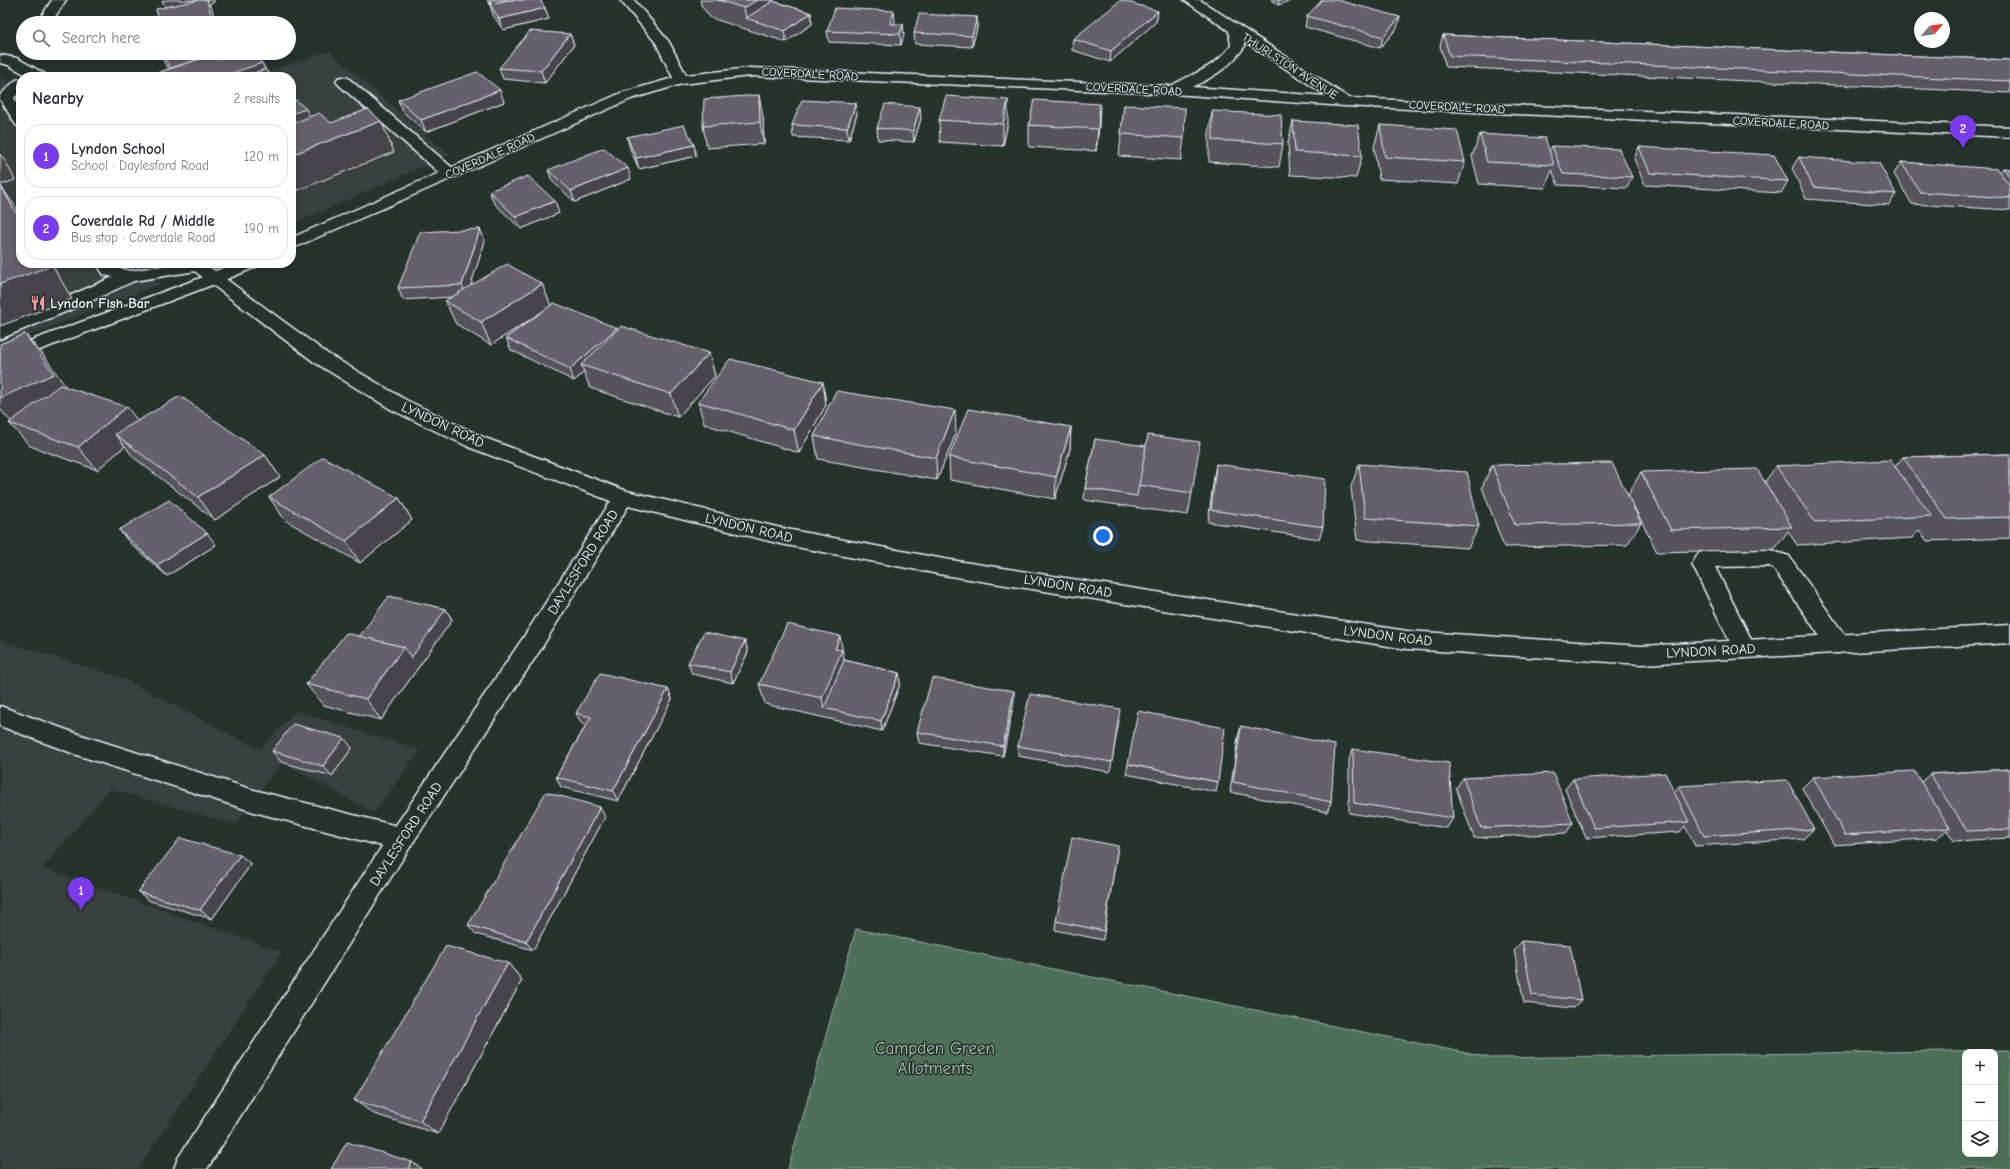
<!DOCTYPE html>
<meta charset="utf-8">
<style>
:root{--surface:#fff;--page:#f2f2f3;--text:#2b2b33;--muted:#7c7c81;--line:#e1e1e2;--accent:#7c3aed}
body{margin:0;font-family:"Comic Neue",sans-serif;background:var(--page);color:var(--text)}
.controls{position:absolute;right:12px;bottom:12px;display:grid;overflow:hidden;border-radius:8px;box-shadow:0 2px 6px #0003}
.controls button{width:36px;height:36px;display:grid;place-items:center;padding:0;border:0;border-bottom:1px solid var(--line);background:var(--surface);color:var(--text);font:20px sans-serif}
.compass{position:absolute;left:1914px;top:12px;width:36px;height:36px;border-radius:50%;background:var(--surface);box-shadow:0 2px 6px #0003;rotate:61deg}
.you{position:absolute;left:1103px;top:536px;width:14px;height:14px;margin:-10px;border:3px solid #fff;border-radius:50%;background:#1a73e8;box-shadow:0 0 0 6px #1a73e833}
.badge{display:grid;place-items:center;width:26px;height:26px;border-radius:50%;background:var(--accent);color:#fff;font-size:13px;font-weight:700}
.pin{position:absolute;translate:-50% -33px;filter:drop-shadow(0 1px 2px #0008)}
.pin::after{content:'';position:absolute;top:21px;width:14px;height:12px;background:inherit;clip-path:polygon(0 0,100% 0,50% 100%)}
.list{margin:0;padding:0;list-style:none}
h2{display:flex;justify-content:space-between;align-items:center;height:52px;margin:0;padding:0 16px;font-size:17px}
h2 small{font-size:13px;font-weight:400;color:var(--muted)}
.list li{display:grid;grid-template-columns:26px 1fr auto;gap:12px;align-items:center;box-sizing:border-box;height:64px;margin:0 8px 8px;padding:0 8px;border:1px solid var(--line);border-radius:16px}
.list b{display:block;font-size:15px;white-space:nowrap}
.list p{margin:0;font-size:13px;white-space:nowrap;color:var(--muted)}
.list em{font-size:13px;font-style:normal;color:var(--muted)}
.icon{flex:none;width:22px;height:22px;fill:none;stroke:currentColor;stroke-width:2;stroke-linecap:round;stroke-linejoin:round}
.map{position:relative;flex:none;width:2010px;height:1169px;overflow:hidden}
.search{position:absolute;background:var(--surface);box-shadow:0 2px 6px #0003;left:16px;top:16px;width:280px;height:44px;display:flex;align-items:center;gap:10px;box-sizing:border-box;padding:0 14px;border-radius:22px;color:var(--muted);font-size:15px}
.panel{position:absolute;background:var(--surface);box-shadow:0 2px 6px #0003;left:16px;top:72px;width:280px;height:196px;border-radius:16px}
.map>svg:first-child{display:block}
.built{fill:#394140}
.green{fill:#4f6f58;stroke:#9cb0a8;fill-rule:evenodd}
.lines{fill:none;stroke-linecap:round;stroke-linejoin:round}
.lane-casing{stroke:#e8f1f8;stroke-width:3}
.street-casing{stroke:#e8f1f8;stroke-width:3}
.secondary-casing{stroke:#e8f1f8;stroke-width:3}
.lane{fill:#26332d;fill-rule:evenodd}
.street{fill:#26332d;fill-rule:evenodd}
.secondary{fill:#26332d;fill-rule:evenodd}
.wall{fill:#57535d;stroke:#e8f1f8}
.shaded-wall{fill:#47444c;stroke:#e8f1f8}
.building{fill:#65616c;stroke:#e8f1f8}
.labels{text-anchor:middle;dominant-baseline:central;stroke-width:3;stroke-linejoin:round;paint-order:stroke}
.far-street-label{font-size:12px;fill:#e8f1f8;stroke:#26332d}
.poi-label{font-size:14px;font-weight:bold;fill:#e8f1f8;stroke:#26332d;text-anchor:start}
.street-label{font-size:14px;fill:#e8f1f8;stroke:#26332d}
.near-park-label{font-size:17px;fill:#abbdb8;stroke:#26332d}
</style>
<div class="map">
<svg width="2010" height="1169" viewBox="0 0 2010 1169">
<rect width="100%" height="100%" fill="#26332d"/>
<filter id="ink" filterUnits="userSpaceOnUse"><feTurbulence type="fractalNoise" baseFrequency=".025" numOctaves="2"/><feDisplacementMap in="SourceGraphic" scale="8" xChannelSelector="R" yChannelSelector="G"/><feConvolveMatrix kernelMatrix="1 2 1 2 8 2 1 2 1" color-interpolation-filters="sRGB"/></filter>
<g filter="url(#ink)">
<g class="built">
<polygon points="329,51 449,155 291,225 291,77 253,77"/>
<polygon points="0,78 8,80 21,99 21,263 143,263 159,284 0,347"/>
<polygon points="0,640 120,677 260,750 295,711 420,750 374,813 282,762 236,824 110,789 43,868 282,952 138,1169 0,1169"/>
</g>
<path class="green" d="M856,929L1491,1058L2010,1050V1169H788ZM1965,1052H1995V1154H1965Z"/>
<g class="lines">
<defs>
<g id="lane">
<polygon points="343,77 348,78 456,171 458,174 456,177 444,177 338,84 336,81 338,78"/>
<polygon points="21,79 21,91 14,98 21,110 21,127 16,125 0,99 0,95 16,80"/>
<polygon points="96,263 114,263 116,267 130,271 181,263 203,263 205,266 202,270 196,271 134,281 87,303 0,339 0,326 113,277 104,275"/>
<polygon points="214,273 220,274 223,278 220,282 0,365 0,352"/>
<polygon points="1770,550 1789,556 1846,637 1849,644 1846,651 1838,653 1830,651 1773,568 1769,566 1715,567 1756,649 1753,656 1745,658 1737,656 1692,564 1699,553 1707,551"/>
<polygon points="0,706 78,734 254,790 401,827 410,831 414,839 410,847 401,851 254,812 77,755 0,726"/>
</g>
<g id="street">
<path d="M620,0H634L669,42L686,75L750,68L1171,86C1195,72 1213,69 1231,46L1229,31L1184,0H1200L1349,98L2010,127V137L1345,106L1173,94L750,76L682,84L631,99L291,249V238L621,93L673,78L656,43ZM1244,41L1327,96L1192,87C1214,77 1231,66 1245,46Z"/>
<polygon points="235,263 259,263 256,267 220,282 214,283 208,282 205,278 208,274"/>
<polygon points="623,490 630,493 633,498 630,503 539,652 410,847 207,1169 174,1169 178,1158 392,831 523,638 616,493"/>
</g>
<g id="secondary">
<polygon points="52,0 66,0 51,23 37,23"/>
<polygon points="0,55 17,58 45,74 47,77 30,77 8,65 0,63"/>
<polygon points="184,263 204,263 328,354 406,400 485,438 627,491 781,528 944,559 1407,631 1642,646 2010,625 2010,643 1642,664 1407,649 944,575 781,544 616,503 471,448 392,410 314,362"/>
</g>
</defs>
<use href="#lane" class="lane-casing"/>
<use href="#street" class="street-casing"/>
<use href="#secondary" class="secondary-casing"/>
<use href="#lane" class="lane"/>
<use href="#street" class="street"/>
<use href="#secondary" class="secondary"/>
</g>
<g class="wall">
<polygon points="487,0 540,0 545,8 549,19 503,30 493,15 490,5"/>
<polygon points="700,0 773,0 773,1 811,13 812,24 786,42 711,18 702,7"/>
<polygon points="1271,0 1293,0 1278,5"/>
<polygon points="1158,11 1156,22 1110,62 1072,50 1073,39"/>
<polygon points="1307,16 1397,28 1380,48 1305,27"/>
<polygon points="977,17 977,28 972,47 915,44 914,33"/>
<polygon points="895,22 894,24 904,35 901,45 829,42 827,31"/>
<polygon points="570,34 574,45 545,83 503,79 499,68"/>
<polygon points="1443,35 2010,60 2010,93 1446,67 1440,46"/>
<polygon points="159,53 221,53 225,58 262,63 265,69 273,77 155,77 154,74 169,69 164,62"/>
<polygon points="398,100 504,102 426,132 403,112"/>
<polygon points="1124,105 1184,138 1181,160 1119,156"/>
<polygon points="1212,111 1283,144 1279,167 1209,162 1209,133"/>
<polygon points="857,114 849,140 793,137 792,125"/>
<polygon points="763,117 764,144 707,148 703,126"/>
<polygon points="921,118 914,142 878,140 877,128"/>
<polygon points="939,120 1008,122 1003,146 940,142"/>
<polygon points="1293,121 1362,156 1356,178 1290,175 1288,143"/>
<polygon points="1029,125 1099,126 1096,151 1029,147"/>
<polygon points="1380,125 1465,162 1458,184 1379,179 1374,147"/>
<polygon points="1480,134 1549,152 1552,146 1632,177 1627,188 1558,185 1552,170 1545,188 1479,184 1472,156"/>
<polygon points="627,137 694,145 696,156 639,169 630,149"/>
<polygon points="1639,147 1788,181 1781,193 1645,185 1634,159"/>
<polygon points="1799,157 1896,194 1889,205 1806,199 1792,168"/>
<polygon points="1901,162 2000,172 2003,168 2010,169 2010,210 1912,204 1894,174"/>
<polygon points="548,170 631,179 575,202 552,181"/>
<polygon points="489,191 559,213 521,229 494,203"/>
<polygon points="480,229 485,241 470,286 542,284 550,306 618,330 709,353 715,376 678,417 590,388 584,372 574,381 511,350 506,338 537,315 491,345 456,324 445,301 452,297 403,300 398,288"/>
<polygon points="25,334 44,356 65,387 138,421 265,455 280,477 215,520 133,457 125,446 97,470 30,446 9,423 12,422"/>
<polygon points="823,382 826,405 799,453 704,424 698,402"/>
<polygon points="1071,427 1070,449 1055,499 950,480 949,457"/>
<polygon points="956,433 937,480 818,459 814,436"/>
<polygon points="1095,439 1192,493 1188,515 1084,500 1085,488"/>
<polygon points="2010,454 2010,538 1927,541 1919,530 1912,538 1797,545 1788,531 1775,549 1657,552 1628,495 1641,472 1765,482 1776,466 1895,467 1903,457"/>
<polygon points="1216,464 1323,527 1319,539 1208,522 1214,476"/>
<polygon points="1359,464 1479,526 1468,548 1357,540 1351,487"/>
<polygon points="1492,465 1641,523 1627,545 1504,547 1482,487"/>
<polygon points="269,497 399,498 412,520 360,563 285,520"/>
<polygon points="119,530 216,545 167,576 129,542"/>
<polygon points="446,609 452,620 381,720 323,705 306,684 358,637"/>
<polygon points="745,641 748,652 733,683 692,674 688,663"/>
<polygon points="844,657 844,660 899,673 900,684 882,731 765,704 759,684"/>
<polygon points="668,689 672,699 618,801 561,787 556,777 586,725 582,724 576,713"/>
<polygon points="1014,701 1003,756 919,743 917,732"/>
<polygon points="1119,720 1110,772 1018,756 1018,746"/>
<polygon points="1241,726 1331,802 1327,812 1230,792 1238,737"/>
<polygon points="352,748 332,776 281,762 272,751"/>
<polygon points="1353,749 1453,818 1447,828 1349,813 1349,759"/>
<polygon points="1128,764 1218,782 1216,792 1126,774"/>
<polygon points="2010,769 2010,838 1954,841 1947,830 1937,838 1834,845 1802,788 1813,777 1921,782 1930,774"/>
<polygon points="1463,778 1573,823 1566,833 1474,838 1456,788"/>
<polygon points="1573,779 1674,792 1679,786 1814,829 1803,839 1695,846 1685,826 1680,832 1586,838 1565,789"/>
<polygon points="605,817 533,950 476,934 468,925"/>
<polygon points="1118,846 1103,940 1055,930 1056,921"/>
<polygon points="251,864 212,919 150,901 138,892"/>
<polygon points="1522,941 1581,1000 1573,1008 1524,1003 1514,950"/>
<polygon points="508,963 522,980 438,1134 374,1114 354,1100"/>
</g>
<g class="shaded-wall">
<polygon points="168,0 214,0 214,2 209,4 212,9 216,23 213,23 168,12 162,1"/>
<polygon points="490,0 531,0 493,9"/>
<polygon points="753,0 773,0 775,12 746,18 744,8"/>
<polygon points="1279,0 1293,0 1278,5"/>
<polygon points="545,8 549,19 503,30 499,19"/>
<polygon points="894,11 895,22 891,35 890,24"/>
<polygon points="1158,11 1156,22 1110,62 1111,51"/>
<polygon points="811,13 812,24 786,42 785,31"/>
<polygon points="977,17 977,28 972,47 972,36"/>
<polygon points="1400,17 1397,28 1380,48 1383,37"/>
<polygon points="903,24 904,35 901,45 900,34"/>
<polygon points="570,34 574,45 545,83 541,71"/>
<polygon points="262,63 269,77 197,77"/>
<polygon points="500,90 504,102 426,132 421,120"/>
<polygon points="759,95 763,117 764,144 760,122"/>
<polygon points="1008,100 1008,122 1003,146 1003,124"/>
<polygon points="856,103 857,114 849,140 847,128"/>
<polygon points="1100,104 1099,126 1096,151 1098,129"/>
<polygon points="291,105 306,109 321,140 291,143"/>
<polygon points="920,107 921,118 914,142 913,131"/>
<polygon points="381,121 394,152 291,193 291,155"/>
<polygon points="694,145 696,156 639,169 636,158"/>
<polygon points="0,154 6,162 15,180 0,185"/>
<polygon points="628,168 631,179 575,202 571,191"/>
<polygon points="0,185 21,214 21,221"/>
<polygon points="555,201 559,213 521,229 516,217"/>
<polygon points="480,229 485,241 467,297 462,285"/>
<polygon points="46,263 51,263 72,299 0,326 0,284"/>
<polygon points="542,284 551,306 491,345 481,322"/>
<polygon points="617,328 621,340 581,365 584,372 574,381 570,369"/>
<polygon points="25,334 44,356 73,397 13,424 0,409 0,398"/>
<polygon points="709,353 715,376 678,417 671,394"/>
<polygon points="823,382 826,405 799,453 794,430"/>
<polygon points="127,407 145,430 115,434 125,446 97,470 78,447"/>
<polygon points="955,410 956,433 937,480 936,458"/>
<polygon points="1071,427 1070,449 1055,499 1056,477"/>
<polygon points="265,455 280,477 215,520 198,497"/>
<polygon points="399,498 412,520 360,563 346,541"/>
<polygon points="207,533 216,545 167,576 157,565"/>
<polygon points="446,609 452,620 381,720 366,699 404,647"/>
<polygon points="840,636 846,671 824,708 822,698 835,649"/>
<polygon points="745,641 748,652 733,683 730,672"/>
<polygon points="899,673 900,684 882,731 881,721"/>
<polygon points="668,689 672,699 618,801 613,791"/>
<polygon points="1014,691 1014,701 1003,756 1003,746"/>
<polygon points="344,738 352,748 332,776 323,766"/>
<polygon points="600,807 605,817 533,950 526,942"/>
<polygon points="240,855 251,864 212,919 200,910"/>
<polygon points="508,963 522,980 438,1134 420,1121"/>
<polygon points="412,1162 421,1168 421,1169 408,1169"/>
</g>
<g class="building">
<polygon points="199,0 207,0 213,23 159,23 156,9"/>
<polygon points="508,0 540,0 545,8 499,19 490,4"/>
<polygon points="718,0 757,0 744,8"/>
<polygon points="1121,0 1158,11 1111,51 1073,39"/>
<polygon points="1322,0 1337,0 1400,17 1383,37 1307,16"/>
<polygon points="773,1 811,13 785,31 746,18"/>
<polygon points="835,8 894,11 890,24 903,24 900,34 827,31"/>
<polygon points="919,14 977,17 972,36 914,33"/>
<polygon points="530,31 570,34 541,71 499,68"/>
<polygon points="1443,35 2010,60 2010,81 1450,56"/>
<polygon points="160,53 221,53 225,58 218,60 212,55 171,68"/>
<polygon points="238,53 251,53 262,63 229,74 233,77 156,77 154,74 212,55 218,60"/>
<polygon points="265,69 273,77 243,77"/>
<polygon points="477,72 500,90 421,120 398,100"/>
<polygon points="759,95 760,122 703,126 704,99"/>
<polygon points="291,96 306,109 291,114"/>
<polygon points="946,96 1008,100 1003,124 939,120"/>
<polygon points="802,100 856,103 847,128 792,125"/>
<polygon points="1034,100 1100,104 1098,129 1029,125"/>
<polygon points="885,104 920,107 913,131 877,128"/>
<polygon points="1124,105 1185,108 1184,138 1121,134"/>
<polygon points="368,109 381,121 291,155 291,124 319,113 331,123"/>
<polygon points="1212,111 1281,115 1283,144 1213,140"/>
<polygon points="1293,121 1358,125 1362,156 1295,152"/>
<polygon points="684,125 694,145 636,158 627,137"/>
<polygon points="1380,125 1457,130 1465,162 1385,157"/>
<polygon points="1480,134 1545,138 1554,165 1487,162"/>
<polygon points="1552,146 1619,149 1632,177 1563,174"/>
<polygon points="1639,147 1774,155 1788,181 1650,173"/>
<polygon points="604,148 628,168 571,191 548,170"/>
<polygon points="1799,157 1879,163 1896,194 1813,187"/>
<polygon points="1901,162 1997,169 2010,186 2010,198 1920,192"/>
<polygon points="2003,168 2010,169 2010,177"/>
<polygon points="528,176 555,201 516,217 489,191"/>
<polygon points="0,185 21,221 21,263 46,263 48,267 0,284"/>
<polygon points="480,229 462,285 398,288 420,232"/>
<polygon points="507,264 542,284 481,322 445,301"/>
<polygon points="554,303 617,328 570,369 506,338"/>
<polygon points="621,326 709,353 671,394 581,365"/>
<polygon points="25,334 54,374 0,398 0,344"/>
<polygon points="730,359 823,382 794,430 698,402"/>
<polygon points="60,385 127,407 78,447 9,423"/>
<polygon points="836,391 955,410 936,458 814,436"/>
<polygon points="180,396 265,455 198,497 115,434"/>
<polygon points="968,409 1071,427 1056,477 949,457"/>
<polygon points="1148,435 1200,442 1192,493 1138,485"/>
<polygon points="1095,439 1146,446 1137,496 1085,488"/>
<polygon points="2010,454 2010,517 1947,519 1903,457"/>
<polygon points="323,457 399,498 346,541 269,497"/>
<polygon points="1890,460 1932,516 1815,522 1776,466"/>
<polygon points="1612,463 1641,523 1515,525 1492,465"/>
<polygon points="1216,464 1325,479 1323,527 1211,510"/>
<polygon points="1359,464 1467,472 1479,526 1365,518"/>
<polygon points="1757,469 1792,527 1671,530 1641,472"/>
<polygon points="169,500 207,533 157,565 119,530"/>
<polygon points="389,596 446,609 411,658 404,647 359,637"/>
<polygon points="787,624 840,636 835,649 842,650 822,698 759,684"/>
<polygon points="704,632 745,641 730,672 688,663"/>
<polygon points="346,633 404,647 366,699 306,684"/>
<polygon points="844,660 899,673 881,721 824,708"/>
<polygon points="600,673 668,689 613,791 556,777 591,717 576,713"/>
<polygon points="932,678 1014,691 1003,746 917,732"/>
<polygon points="1030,694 1120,709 1112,762 1018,746"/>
<polygon points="1138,711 1225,728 1218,782 1128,764"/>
<polygon points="293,724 344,738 323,766 272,751"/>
<polygon points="1241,726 1335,745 1331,802 1233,782"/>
<polygon points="1353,749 1449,763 1453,818 1354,803"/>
<polygon points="2010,769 2010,829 1967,831 1930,774"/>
<polygon points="1914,771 1950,828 1845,835 1813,777"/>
<polygon points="1553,773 1573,823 1481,828 1463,778"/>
<polygon points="1665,773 1689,822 1594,828 1573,779"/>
<polygon points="1787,780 1814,829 1704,836 1679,786"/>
<polygon points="546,792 600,807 526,942 468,925"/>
<polygon points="1072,837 1118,846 1104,931 1056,921"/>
<polygon points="180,838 240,855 200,910 138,892"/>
<polygon points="1522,941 1570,945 1581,1000 1532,995"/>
<polygon points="446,946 508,963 420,1121 354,1100"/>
<polygon points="347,1142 412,1162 408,1169 331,1169"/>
</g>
</g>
<defs>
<symbol id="restaurant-bare" viewBox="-9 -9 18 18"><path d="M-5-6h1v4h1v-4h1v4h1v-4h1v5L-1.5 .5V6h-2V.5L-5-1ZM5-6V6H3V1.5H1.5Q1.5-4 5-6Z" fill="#ff9aa2" stroke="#26332d" stroke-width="2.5" paint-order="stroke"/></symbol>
</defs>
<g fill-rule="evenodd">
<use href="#restaurant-bare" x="27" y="292" width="22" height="22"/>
</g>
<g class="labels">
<g class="far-street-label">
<text transform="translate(1290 66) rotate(33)">THURLSTON AVENUE</text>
<text transform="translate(810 74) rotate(3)">COVERDALE ROAD</text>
<text transform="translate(1134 89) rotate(3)">COVERDALE ROAD</text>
<text transform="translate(1457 107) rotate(3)">COVERDALE ROAD</text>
<text transform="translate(1781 123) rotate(3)">COVERDALE ROAD</text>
<text transform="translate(490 156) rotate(-24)">COVERDALE ROAD</text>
</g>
<g class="poi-label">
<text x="50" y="303">Lyndon Fish Bar</text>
</g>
<g class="street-label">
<text transform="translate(443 425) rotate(25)">LYNDON ROAD</text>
<text transform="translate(749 528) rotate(13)">LYNDON ROAD</text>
<text transform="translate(583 562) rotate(-58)">DAYLESFORD ROAD</text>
<text transform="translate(1068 586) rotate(9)">LYNDON ROAD</text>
<text transform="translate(1388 636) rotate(7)">LYNDON ROAD</text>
<text transform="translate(1711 651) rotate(-3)">LYNDON ROAD</text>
<text transform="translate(406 834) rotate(-57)">DAYLESFORD ROAD</text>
</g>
<g class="near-park-label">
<text x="935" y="1048">Campden Green<tspan x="935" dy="20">Allotments</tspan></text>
</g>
</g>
</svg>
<div class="controls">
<button>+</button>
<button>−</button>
<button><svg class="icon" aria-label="layers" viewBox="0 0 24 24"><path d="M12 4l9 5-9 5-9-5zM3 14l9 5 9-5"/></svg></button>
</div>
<svg class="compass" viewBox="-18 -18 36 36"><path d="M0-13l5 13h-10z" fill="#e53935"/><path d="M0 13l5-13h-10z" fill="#7c7c81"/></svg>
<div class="you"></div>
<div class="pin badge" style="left:81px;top:910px">1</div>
<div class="pin badge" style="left:1963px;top:148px">2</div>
<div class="search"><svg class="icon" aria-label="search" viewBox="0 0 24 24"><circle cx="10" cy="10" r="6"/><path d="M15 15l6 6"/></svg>Search here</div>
<section class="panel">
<h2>Nearby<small>2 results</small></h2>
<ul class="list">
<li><span class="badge">1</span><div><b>Lyndon School</b><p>School · Daylesford Road</p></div><em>120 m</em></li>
<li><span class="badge">2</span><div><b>Coverdale Rd / Middle</b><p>Bus stop · Coverdale Road</p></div><em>190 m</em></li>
</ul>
</section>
</div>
